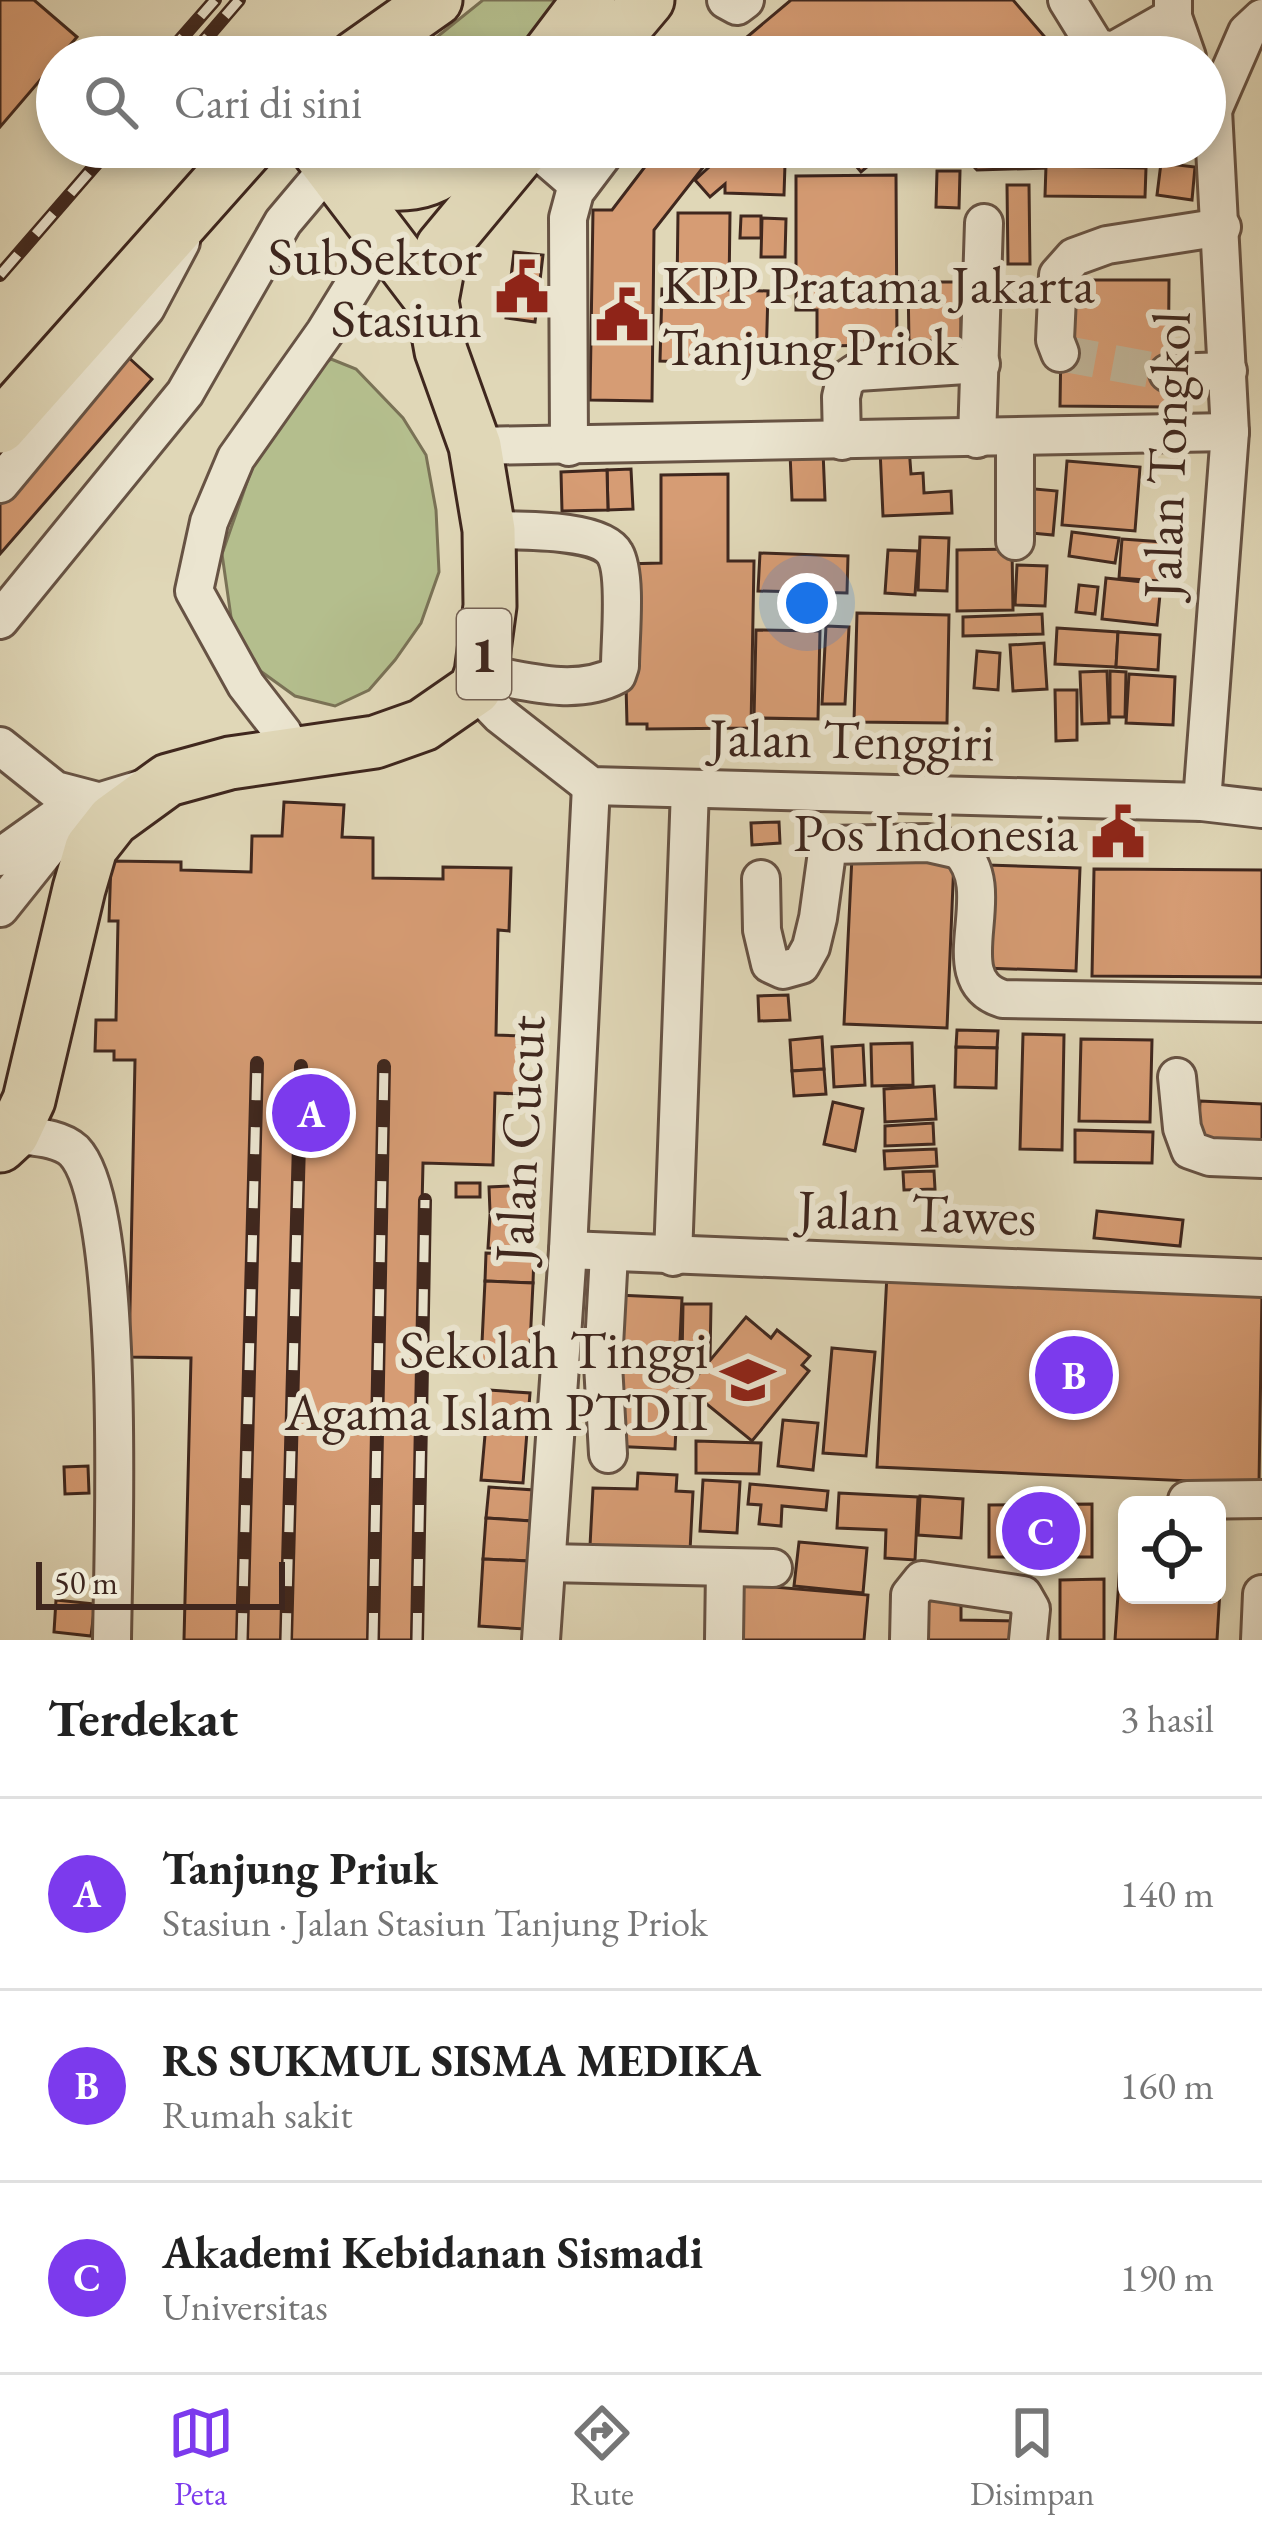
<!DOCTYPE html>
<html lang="id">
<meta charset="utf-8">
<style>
:root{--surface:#fff;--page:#f2f2f2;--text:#222;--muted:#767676;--line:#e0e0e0;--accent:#7c3aed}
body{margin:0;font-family:"EB Garamond",serif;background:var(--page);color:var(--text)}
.controls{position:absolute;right:36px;bottom:36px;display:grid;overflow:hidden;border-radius:18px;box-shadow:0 6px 18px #0003}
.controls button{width:108px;height:108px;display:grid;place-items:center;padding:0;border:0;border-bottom:3px solid var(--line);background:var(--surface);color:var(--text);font:60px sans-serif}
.scale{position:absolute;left:36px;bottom:30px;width:249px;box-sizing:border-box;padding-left:12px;border:6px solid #3f271e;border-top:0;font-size:33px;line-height:42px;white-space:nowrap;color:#3f271e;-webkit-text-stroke:9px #ebe5d0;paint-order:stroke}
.you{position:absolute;left:807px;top:603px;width:42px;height:42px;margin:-30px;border:9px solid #fff;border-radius:50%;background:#1a73e8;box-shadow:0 0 0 18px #1a73e833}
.badge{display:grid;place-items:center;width:78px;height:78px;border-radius:50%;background:var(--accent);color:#fff;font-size:39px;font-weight:700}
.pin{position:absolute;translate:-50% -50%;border:6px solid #fff;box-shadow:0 3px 12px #0006}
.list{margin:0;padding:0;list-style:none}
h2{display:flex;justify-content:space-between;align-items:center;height:156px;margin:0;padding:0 48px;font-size:51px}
h2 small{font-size:39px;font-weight:400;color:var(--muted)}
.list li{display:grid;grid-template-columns:78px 1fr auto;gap:36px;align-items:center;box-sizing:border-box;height:192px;padding:0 48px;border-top:3px solid var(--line)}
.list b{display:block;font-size:45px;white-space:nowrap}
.list p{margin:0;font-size:39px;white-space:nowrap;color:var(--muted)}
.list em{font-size:39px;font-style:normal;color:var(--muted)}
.icon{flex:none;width:66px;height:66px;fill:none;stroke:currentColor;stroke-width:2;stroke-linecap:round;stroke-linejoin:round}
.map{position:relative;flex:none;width:1262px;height:1640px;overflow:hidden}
.search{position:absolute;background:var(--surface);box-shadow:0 6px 18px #0003;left:36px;right:36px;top:36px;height:132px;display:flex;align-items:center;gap:30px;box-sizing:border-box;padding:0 42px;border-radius:66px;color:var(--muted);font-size:45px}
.sheet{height:732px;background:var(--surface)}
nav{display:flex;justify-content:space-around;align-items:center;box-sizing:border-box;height:168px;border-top:3px solid var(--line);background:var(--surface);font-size:33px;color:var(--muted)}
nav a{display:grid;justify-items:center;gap:6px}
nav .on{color:var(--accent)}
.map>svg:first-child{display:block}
.green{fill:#b4be8d;stroke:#7a7256;stroke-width:3}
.building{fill:#d69c74;stroke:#3f271e;stroke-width:3}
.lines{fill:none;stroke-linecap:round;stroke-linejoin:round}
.minor-tunnel{stroke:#c0b498;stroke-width:36;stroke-dasharray:36 18;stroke-linecap:butt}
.minor-casing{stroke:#675344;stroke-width:42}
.highway-casing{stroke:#3f271e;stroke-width:57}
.minor{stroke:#ebe5d0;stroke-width:36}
.highway{stroke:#e0d7b7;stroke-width:51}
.rail-casing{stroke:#3f271e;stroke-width:14}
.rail{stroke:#ebe5d0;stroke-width:9;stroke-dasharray:27;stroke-linecap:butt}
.labels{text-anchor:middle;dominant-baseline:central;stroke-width:12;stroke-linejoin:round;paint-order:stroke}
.shield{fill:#ebe5d0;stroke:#736053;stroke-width:3}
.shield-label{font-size:51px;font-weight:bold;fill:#3f271e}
.poi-label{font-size:54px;fill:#3f271e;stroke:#ebe5d0;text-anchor:end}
.street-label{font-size:54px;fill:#3f271e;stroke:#ebe5d0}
</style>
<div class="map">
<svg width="1262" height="1640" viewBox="0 0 1262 1640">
<rect width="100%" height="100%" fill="#e0d7b7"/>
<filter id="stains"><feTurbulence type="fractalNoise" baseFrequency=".00167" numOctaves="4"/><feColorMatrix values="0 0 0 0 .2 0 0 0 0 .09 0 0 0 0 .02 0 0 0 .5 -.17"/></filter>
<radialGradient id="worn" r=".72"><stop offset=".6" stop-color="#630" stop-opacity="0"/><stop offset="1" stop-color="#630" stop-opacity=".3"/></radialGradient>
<g class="green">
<polygon points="483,0 572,0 526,57 412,57"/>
<polygon points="331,359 356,369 403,418 426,455 436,510 439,572 421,623 395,660 369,690 335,706 295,696 248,662 232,624 222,554 253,465 303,380"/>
</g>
<g class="building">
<polygon points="0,0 34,0 77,37 0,127"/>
<polygon points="791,0 1013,0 1062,57 764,57 747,37"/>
<polygon points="660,147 719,147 654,230 652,401 590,400 593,210 612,210"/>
<polygon points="731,147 745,163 785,164 784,195 725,193 725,184 710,197 695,180"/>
<polygon points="840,147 891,147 861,172"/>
<polygon points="921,147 1155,147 1154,165 977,170 957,149 935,164"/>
<polygon points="1161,163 1195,167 1192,200 1157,195"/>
<polygon points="1046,166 1146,168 1145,197 1045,196"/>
<polygon points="937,171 960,171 959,208 936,207"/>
<polygon points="896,175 897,345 817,346 817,310 796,310 796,176"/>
<polygon points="1007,185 1029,185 1030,264 1008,264"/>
<polygon points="678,213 730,213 729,290 768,291 766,364 660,361 662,289 677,289"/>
<polygon points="741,216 761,216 761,238 740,238"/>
<polygon points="762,218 786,219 785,257 761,257"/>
<polygon points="514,252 543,255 535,322 506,318"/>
<polygon points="1062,280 1169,280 1168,407 1060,406"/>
<polygon points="908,282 961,282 961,341 909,341"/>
<polygon points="128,357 152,379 0,554 0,503"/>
<polygon points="909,447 911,474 923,473 924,493 951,491 952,513 883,516 880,449"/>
<polygon points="823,451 825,500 792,500 790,453"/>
<polygon points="1067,461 1140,467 1135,531 1062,525"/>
<polygon points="631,469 633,509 608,510 607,470"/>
<polygon points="607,470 608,510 562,511 561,472"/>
<polygon points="728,474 728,561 754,561 751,728 647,729 647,724 627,724 623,564 661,563 661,475"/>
<polygon points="1024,488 1057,491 1053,535 1020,532"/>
<polygon points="1072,532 1119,538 1115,563 1069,556"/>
<polygon points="920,537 949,538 947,591 918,590"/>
<polygon points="1122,539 1163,542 1159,581 1119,578"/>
<polygon points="1012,549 1013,610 957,611 957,550"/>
<polygon points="888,550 918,551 915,595 885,593"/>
<polygon points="760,553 848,556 847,593 758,591"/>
<polygon points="1017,565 1047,566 1045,606 1015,605"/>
<polygon points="1106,578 1161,584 1157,625 1102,619"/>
<polygon points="1079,585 1098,587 1095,614 1076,612"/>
<polygon points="857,613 949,615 947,723 854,722"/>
<polygon points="1042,614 1043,634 963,636 963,617"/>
<polygon points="826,626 849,627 845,704 822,704"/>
<polygon points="1057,628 1118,632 1116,667 1055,664"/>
<polygon points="756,630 820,631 818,719 754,718"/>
<polygon points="1118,632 1160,635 1158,670 1116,667"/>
<polygon points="1044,643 1047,689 1013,691 1010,645"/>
<polygon points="977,651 1000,653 998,690 974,688"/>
<polygon points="1107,671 1109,723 1082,724 1080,672"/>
<polygon points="1110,671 1126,672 1125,717 1110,717"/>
<polygon points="1129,674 1175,677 1173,725 1126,723"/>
<polygon points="1055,690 1077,690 1077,740 1056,741"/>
<polygon points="284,802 344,805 342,837 373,838 373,878 443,879 443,867 511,868 509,931 498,930 496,1035 522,1036 519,1094 495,1093 493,1165 423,1163 412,1640 184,1640 191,1358 129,1357 135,1060 114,1060 114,1051 95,1051 96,1020 116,1020 118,921 109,921 111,861 181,862 181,870 251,872 252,836 282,836"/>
<polygon points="779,822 780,843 752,845 751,823"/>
<polygon points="852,856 954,860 947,1028 844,1024"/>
<polygon points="987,865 1080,868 1076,971 983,968"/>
<polygon points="1094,869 1262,870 1262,977 1092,976"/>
<polygon points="788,995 790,1020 759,1021 758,996"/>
<polygon points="957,1030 998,1031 997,1048 956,1047"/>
<polygon points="1023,1034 1064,1035 1062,1150 1020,1149"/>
<polygon points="822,1037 824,1069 792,1071 790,1040"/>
<polygon points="1081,1039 1152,1040 1150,1122 1079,1121"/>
<polygon points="912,1043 913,1085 872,1086 871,1044"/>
<polygon points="863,1045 865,1085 834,1087 832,1047"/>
<polygon points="956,1047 997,1048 996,1088 955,1087"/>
<polygon points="824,1069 826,1094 794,1096 792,1071"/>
<polygon points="934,1086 936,1119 885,1122 884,1089"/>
<polygon points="1200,1101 1262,1104 1262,1145 1198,1142"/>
<polygon points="833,1102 863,1109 855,1151 824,1144"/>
<polygon points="933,1123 934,1144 885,1146 885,1126"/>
<polygon points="1075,1130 1153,1132 1152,1163 1075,1162"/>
<polygon points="936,1149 937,1166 885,1169 884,1151"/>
<polygon points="934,1171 935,1189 904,1190 903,1172"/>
<rect x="456" y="1183" width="24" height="14"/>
<polygon points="528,1185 529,1210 490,1212 489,1187"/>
<polygon points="1097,1211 1183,1220 1180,1246 1094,1238"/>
<polygon points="490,1215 521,1216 519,1249 488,1248"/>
<polygon points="486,1253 534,1255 533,1283 485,1281"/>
<polygon points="887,1274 1262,1291 1259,1484 877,1467"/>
<polygon points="485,1281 533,1283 529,1365 481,1363"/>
<polygon points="617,1295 682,1298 675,1449 610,1446"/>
<polygon points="683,1304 711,1304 710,1359 682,1359"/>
<polygon points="746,1317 771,1338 777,1330 810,1356 802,1365 809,1371 752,1441 687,1388"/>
<polygon points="832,1348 875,1352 866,1456 823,1453"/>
<polygon points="489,1390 530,1393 523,1483 481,1480"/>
<polygon points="783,1420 818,1423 813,1470 778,1466"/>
<polygon points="696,1441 761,1443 759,1474 696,1473"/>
<polygon points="88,1466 89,1493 65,1494 64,1467"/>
<polygon points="638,1473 677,1475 676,1491 693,1492 690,1551 590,1546 593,1488 637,1489"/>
<polygon points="703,1480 740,1482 737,1533 700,1531"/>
<polygon points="750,1484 828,1491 826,1510 782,1506 781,1526 759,1524 761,1505 748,1504"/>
<polygon points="489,1487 534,1490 532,1521 486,1518"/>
<polygon points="839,1493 918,1497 915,1560 885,1558 886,1530 837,1528"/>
<polygon points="920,1496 963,1499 961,1538 918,1535"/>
<polygon points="1092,1504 1092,1557 989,1557 989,1505"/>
<polygon points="486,1518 532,1521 529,1561 483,1559"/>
<polygon points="1122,1533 1127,1534 1127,1595 1217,1595 1217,1539 1223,1539 1217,1640 1115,1640"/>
<polygon points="799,1542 867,1548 863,1593 794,1586"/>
<polygon points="483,1559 529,1561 525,1629 479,1626"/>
<polygon points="1104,1579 1104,1640 1060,1640 1060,1580"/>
<polygon points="740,1584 868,1595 864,1640 734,1640"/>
<polygon points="925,1592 961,1593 961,1620 1022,1621 1021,1640 923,1640"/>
<polygon points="56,1600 95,1604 91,1636 54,1632"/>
</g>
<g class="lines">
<polyline class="minor-tunnel" points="1060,353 1168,373"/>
<defs>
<g id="minor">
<polyline points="726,0 737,6 745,0"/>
<polyline points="1067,0 1096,47 1113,51 1173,17"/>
<polyline points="1173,0 1173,17 1187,57"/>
<polyline points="1213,110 1247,32 1262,18"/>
<polyline points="534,147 579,186"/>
<polyline points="1060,353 1055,340 1058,275 1074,257 1107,245 1222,227"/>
<polyline points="1168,373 1228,371"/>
<polyline points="1015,438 1015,541"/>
<polyline points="977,439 984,223"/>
<polyline points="842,441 841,397 845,380 857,372 981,364"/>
<polyline points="475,446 1230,432"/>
<polyline points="569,447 568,218 575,192 609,147"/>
<polyline points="0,484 146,308 181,242"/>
<polyline points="0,620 185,393 283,222 331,165"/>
<path d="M481,673C524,681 576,697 617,675L620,666C620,639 627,575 615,554C601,528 516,531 489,530"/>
<polyline points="475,689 500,715 591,786 1202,802 1262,809"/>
<polyline points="0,746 55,790 97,801"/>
<polyline points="291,756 283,733 246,685 194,591 209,522 236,458 325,332 384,236"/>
<polyline points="1202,802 1230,432 1213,110 1205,94"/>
<polyline points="0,857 62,813 141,789"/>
<path d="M761,879L762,930L770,964L783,970L801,965L811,947L818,918L828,845L928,843L959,850C1004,892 939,979 1003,999L1262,1003"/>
<polyline points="0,908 56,838 74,823"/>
<polyline points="1177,1077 1182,1128 1190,1150 1210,1157 1262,1159"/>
<path d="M13,1134C32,1137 59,1137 74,1151C127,1206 113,1554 112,1640"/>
<polyline points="568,1250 1262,1278"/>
<polyline points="673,1257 690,789"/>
<polyline points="608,1454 603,1364 609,1254"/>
<polyline points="1187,1500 1262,1499"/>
<polyline points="547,1563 773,1568"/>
<polyline points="541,1640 568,1250 591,786"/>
<polyline points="724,1640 725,1569"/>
<polyline points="909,1640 910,1595 922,1580 1023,1595 1031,1609 1028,1640"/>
<polyline points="1260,1640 1262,1594"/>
</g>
<g id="highway">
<polyline points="355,57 436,0"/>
<polyline points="546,57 589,0"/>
<polyline points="600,57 648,0"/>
<polyline points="315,147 432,301"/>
<path d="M340,177C397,187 430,194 471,147"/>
<polyline points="0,427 249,147"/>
<polyline points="0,1146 13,1134 29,1100 79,889 91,848 113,820 168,780 230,763 375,742 423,725 475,689 481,673 490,606 489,530 475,446 441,351 432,301 442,247 525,147"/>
</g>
</defs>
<use href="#minor" class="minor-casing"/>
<use href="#highway" class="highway-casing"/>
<use href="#minor" class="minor"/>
<use href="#highway" class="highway"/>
<defs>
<g id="rail">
<polyline points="165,57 215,0"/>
<polyline points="190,57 239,0"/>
<polyline points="0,275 111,147"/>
<polyline points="242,1640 257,1063"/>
<polyline points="286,1640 301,1066"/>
<polyline points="373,1640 384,1066"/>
<polyline points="417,1640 425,1200"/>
</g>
</defs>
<use href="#rail" class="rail-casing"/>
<use href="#rail" class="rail"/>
</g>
<defs>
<symbol id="civic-bare" viewBox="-9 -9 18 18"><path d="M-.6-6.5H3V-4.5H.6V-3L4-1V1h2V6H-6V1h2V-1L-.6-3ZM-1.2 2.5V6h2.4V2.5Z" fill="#8f2418" stroke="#ebe5d0" stroke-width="2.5" paint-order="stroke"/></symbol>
<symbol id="university-bare" viewBox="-9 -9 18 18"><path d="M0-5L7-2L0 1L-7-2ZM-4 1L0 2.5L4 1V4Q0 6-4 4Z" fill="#8f2418" stroke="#ebe5d0" stroke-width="2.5" paint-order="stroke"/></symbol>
</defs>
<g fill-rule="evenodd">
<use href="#civic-bare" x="484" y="249" width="76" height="76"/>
<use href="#civic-bare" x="584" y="277" width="76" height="76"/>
<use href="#civic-bare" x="1080" y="794" width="76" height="76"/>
<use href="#university-bare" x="710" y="1342" width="76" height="76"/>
</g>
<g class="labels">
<rect class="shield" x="457" y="609" width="54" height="90" rx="9"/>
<g class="shield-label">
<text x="484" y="654">1</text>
</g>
<g class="poi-label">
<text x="482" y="256">SubSektor<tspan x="482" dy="62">Stasiun</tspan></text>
<text x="662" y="284" text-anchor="start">KPP Pratama Jakarta<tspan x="662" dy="62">Tanjung Priok</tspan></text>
<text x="1078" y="832">Pos Indonesia</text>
<text x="708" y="1349">Sekolah Tinggi<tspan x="708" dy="62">Agama Islam PTDII</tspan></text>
</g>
<g class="street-label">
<text transform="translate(1166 455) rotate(-88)">Jalan Tongkol</text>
<text transform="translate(852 739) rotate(1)">Jalan Tenggiri</text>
<text transform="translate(519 1139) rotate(-87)">Jalan Cucut</text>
<text transform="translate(917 1212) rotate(2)">Jalan Tawes</text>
</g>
</g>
<rect width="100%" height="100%" filter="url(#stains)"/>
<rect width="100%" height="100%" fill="url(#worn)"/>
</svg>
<div class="controls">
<button><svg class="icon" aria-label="locate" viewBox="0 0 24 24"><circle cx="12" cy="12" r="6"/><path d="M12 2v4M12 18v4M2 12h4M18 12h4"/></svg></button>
</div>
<div class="scale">50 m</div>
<div class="you"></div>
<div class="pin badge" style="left:311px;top:1113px">A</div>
<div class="pin badge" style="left:1074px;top:1375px">B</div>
<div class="pin badge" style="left:1041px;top:1531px">C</div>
<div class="search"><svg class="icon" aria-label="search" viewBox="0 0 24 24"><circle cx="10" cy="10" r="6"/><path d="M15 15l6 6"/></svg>Cari di sini</div>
</div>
<section class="sheet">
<h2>Terdekat<small>3 hasil</small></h2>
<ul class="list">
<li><span class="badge">A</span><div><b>Tanjung Priuk</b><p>Stasiun · Jalan Stasiun Tanjung Priok</p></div><em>140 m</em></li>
<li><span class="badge">B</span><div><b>RS SUKMUL SISMA MEDIKA</b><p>Rumah sakit</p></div><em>160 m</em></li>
<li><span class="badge">C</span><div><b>Akademi Kebidanan Sismadi</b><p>Universitas</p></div><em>190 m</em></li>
</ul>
</section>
<nav>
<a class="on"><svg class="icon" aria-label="map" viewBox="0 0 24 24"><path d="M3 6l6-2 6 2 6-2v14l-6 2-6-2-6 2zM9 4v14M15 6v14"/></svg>Peta</a>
<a><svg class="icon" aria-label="directions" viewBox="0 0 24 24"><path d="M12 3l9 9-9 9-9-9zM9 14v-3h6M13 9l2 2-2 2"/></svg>Rute</a>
<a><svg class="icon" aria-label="saved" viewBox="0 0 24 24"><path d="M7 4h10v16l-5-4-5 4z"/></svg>Disimpan</a>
</nav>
